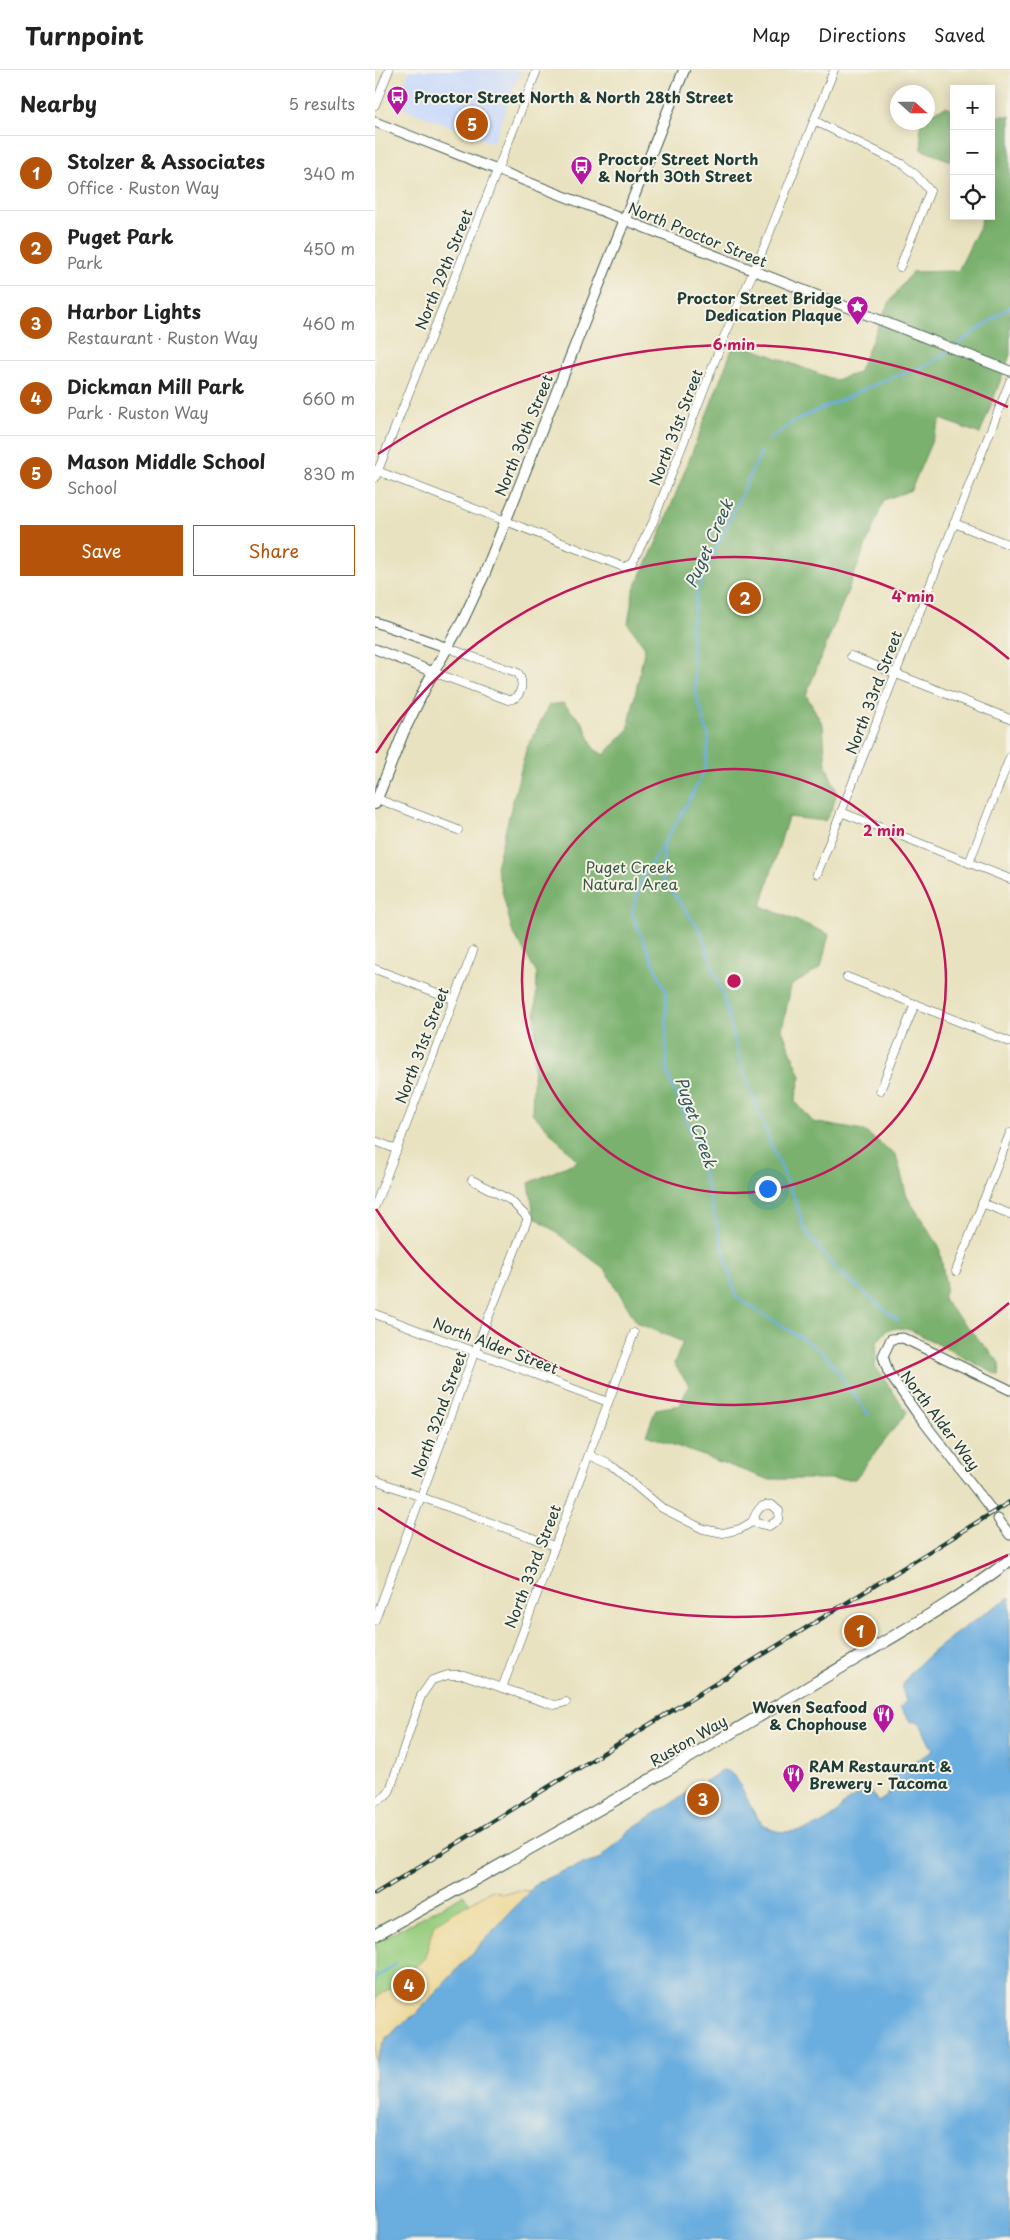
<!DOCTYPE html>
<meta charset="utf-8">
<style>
:root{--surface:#fff;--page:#f6f6f6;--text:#222;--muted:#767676;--line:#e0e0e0;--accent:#b45309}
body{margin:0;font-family:"Playpen Sans",sans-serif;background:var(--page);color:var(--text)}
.controls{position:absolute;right:15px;top:15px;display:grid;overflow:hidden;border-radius:0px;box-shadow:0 2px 12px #0003}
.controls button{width:45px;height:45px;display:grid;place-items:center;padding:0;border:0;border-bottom:1px solid var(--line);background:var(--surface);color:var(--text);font:25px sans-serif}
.compass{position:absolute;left:515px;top:15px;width:45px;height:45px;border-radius:50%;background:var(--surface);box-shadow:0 2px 12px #0003;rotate:111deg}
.you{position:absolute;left:392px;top:1118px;width:18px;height:18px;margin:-12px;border:4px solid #fff;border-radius:50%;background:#1a73e8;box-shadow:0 0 0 8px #1a73e833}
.badge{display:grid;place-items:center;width:32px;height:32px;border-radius:50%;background:var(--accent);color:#fff;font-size:16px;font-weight:700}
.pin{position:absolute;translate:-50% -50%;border:2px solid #fff;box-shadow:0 1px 5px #0006}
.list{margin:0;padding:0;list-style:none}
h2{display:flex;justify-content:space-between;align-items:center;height:65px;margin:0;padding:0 20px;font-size:21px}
h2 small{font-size:16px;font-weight:400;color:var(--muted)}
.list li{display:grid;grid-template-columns:32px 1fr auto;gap:15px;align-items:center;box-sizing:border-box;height:75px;padding:0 20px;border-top:1px solid var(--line)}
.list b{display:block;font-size:19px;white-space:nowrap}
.list p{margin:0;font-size:16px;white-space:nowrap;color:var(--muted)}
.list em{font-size:16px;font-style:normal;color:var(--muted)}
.actions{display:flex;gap:10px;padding:15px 20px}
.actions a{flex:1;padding:11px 0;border:1px solid var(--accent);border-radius:0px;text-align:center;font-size:18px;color:var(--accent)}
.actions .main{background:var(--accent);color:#fff}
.icon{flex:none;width:28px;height:28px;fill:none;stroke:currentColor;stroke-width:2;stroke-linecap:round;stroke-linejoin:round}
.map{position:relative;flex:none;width:635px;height:2170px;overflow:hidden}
header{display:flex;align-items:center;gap:30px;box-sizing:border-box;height:70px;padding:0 25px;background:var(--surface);border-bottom:1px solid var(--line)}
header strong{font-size:24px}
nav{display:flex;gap:28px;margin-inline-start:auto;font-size:18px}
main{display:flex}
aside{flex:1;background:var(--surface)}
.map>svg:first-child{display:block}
.built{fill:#ccdbfa}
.green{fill:#98ce80;stroke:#5c865a}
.forest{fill:#7ab16e;stroke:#4c7751}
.sand{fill:#eeda9e;stroke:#868c69}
.water{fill:#6aaddf;stroke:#44758a}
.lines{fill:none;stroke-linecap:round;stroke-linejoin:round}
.stream{stroke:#6aaddf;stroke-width:2.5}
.minor-casing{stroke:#3d5649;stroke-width:9}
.tertiary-casing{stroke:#3d5649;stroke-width:11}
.secondary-casing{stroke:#3d5649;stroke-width:12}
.primary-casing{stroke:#3d5649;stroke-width:13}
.minor{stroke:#fff;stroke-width:8}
.tertiary{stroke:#fff;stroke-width:9}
.secondary{stroke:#fff;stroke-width:10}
.primary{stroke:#fff;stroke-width:11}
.rail-casing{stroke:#1f3d34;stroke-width:4.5}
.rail{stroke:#f7f3e8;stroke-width:2.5;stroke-dasharray:8;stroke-linecap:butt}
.ring{fill:none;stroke:#c2185b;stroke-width:2.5}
.labels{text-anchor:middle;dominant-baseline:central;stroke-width:4;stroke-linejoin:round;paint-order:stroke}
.poi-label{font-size:15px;font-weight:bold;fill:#1f3d34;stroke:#f7f3e8;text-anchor:start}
.street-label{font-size:15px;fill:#1f3d34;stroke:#f7f3e8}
.park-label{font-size:15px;fill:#375a43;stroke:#f7f3e8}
.water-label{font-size:16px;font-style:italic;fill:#32595f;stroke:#f7f3e8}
.centre{fill:#c2185b;stroke:#f7f3e8;stroke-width:2.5}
.ring-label{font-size:15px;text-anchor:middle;font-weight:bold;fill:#c2185b;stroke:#f7f3e8;stroke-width:4;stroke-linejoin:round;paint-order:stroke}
</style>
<header>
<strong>Turnpoint</strong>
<nav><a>Map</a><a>Directions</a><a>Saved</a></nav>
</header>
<main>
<aside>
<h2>Nearby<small>5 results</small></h2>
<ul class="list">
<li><span class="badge">1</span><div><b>Stolzer &amp; Associates</b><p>Office · Ruston Way</p></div><em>340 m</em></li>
<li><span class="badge">2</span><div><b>Puget Park</b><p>Park</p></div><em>450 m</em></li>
<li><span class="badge">3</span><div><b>Harbor Lights</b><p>Restaurant · Ruston Way</p></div><em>460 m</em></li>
<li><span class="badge">4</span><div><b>Dickman Mill Park</b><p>Park · Ruston Way</p></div><em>660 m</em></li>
<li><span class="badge">5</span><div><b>Mason Middle School</b><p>School</p></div><em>830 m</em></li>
</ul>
<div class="actions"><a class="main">Save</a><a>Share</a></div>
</aside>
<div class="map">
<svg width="635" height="2170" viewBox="0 0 635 2170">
<rect width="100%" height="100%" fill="#f7f3e8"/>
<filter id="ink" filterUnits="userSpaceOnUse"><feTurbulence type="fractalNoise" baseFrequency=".02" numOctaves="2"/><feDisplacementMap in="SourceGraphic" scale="10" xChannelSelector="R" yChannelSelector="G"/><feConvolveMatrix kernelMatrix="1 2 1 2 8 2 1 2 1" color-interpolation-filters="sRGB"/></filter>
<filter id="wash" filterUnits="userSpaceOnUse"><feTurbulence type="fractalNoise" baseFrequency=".0096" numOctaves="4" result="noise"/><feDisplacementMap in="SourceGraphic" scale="20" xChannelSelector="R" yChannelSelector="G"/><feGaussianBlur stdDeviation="1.12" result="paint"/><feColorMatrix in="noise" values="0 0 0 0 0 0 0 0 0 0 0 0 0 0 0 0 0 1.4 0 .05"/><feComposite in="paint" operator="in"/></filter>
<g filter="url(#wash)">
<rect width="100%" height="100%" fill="#e9e2c0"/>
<polygon class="built" points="34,0 146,0 118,73 21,36"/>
<polygon class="green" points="88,1825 118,1860 6,1982 0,1994 0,1873"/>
<g class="forest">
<polygon points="571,37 579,40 579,92 547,80 545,53 552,52 553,44"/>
<polygon points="616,46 635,46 635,285 605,364 566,349 536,420 509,430 431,625 448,655 451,696 462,722 457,739 450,751 413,747 386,836 454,864 446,897 416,916 407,960 426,1006 420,1031 438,1052 489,1061 521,1085 532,1127 564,1176 571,1217 568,1230 625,1293 624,1306 536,1260 523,1258 512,1260 502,1272 500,1296 532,1342 480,1409 392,1409 271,1365 281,1339 305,1335 314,1315 299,1294 308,1272 262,1253 230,1199 159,1146 154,1113 203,1091 157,1043 162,904 137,860 121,797 151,680 174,635 188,633 208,653 219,679 229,685 253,660 270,577 253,554 258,522 284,467 360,272 460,310 483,303 512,236 537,202 583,201 606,154 607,146 616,146"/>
</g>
<path class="sand" d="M117,1820C136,1828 138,1818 155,1821L41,1944L24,1956L9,1972L0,1993V1929L22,1913L50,1888L59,1854Z"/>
<path class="water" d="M635,1527V2170H0V1994L9,1973L24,1956L41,1944L162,1813L188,1801L223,1790L248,1768L253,1761L348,1700C371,1702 371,1754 401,1761C418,1764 446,1758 459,1746C462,1743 463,1740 466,1737C473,1730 486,1721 496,1722L503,1732C521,1722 513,1718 519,1703L558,1681L545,1653L535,1651L525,1638L531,1631L527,1618C535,1591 610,1543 635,1527Z"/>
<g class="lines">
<g class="stream">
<polyline points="579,277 635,237"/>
<polyline points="394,370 423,349 510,310 553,295 574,280"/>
<polyline points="386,382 322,521 316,562 321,624 334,668 330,699 313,733 267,809 257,844 291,922 292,1002 320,1072 361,1227 448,1282 494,1345"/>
<polyline points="289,773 287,808 325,860 348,925 366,994 394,1070 418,1125 431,1162 460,1198 523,1251"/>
<polyline points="0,1909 21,1894"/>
</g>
</g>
</g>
<g filter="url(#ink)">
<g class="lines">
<defs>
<g id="minor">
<polyline points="0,35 14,0"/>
<polyline points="440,51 527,94 541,105 555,121 525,197"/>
<polyline points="0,400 246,496 250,497 257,493 278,452 349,267 385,187 459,0"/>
<polyline points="0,408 162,0"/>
<polyline points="579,453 635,475"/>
<polyline points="476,586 635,649"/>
<path d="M58,602L133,630C146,629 150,614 143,603L73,578"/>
<polyline points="0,728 83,760"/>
<polyline points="466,742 635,809"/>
<polyline points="594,793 635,687"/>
<polyline points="442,804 635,311"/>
<polyline points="0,899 78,929"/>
<polyline points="472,907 635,972"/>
<polyline points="505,1021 540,934"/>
<polyline points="0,1071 21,1079"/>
<polyline points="607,1133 635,1144"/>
<polyline points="0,1136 98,881"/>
<polyline points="581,1201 635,1063"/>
<polyline points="0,1244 233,1332"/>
<path d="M214,1385L236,1395L287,1438L328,1459L348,1463L365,1459L377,1452L394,1456L403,1450L404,1441L397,1435C384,1433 381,1443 377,1452"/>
<polyline points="0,1410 179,1476"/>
<polyline points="0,1550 100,1281 153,1148 135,1130 97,1110"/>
<polyline points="127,1618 259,1263"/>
<polyline points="0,1731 11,1726 15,1720 46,1626 57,1610 73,1605 89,1605 172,1633 180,1635 191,1632"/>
</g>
<g id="tertiary">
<polyline points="0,52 635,301"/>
<polyline points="0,552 73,578"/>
<polyline points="0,579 58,602"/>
<polyline points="616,1439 541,1342 513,1302 508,1286 516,1269 528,1268 635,1320"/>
<polyline points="623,1449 635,1465"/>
</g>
<polyline id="secondary" points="0,734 29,661 54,610 88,550 110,503 309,0"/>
<path id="primary" d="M0,1865C148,1783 295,1700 440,1613C506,1573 574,1537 635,1490"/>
</defs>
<use href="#minor" class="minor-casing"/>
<use href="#tertiary" class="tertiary-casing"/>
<use href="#secondary" class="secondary-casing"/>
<use href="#primary" class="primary-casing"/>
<use href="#minor" class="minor"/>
<use href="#tertiary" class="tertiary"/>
<use href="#secondary" class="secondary"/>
<use href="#primary" class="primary"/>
<defs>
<polyline id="rail" points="0,1824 635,1432"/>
</defs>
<use href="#rail" class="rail-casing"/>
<use href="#rail" class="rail"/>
</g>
</g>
<g class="ring">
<circle cx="359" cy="911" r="212"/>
<path d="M634 1233A424 424 0 0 1 1 1139M1 683A424 424 0 0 1 634 589"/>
<path d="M633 1485A636 636 0 0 1 3 1438M3 384A636 636 0 0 1 633 337"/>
</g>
<defs>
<symbol id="bus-pin" viewBox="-11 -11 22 30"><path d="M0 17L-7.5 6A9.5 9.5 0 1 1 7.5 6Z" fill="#b5179e" stroke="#f7f3e8"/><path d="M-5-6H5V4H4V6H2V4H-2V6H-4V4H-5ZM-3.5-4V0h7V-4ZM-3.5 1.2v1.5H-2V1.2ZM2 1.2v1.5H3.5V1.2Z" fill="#fff"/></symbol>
<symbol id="sight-pin" viewBox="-11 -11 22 30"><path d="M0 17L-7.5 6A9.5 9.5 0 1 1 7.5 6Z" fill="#b5179e" stroke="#f7f3e8"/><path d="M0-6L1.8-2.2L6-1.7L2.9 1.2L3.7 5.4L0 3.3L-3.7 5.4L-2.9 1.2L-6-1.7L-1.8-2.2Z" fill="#fff"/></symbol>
<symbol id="restaurant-pin" viewBox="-11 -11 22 30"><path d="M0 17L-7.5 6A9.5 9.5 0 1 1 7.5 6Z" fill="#b5179e" stroke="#f7f3e8"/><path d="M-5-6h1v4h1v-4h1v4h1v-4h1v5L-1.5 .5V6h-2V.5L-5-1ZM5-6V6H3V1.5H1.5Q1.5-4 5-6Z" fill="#fff"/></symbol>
</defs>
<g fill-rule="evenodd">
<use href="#bus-pin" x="10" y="14" width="25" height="34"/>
<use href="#bus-pin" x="194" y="84" width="25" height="34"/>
<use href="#sight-pin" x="470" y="224" width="25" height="34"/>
<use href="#restaurant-pin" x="496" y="1632" width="25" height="34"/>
<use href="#restaurant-pin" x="406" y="1692" width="25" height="34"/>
</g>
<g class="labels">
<g class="poi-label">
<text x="39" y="26">Proctor Street North &amp; North 28th Street</text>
<text x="223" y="88">Proctor Street North<tspan x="223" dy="17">&amp; North 30th Street</tspan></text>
<text x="467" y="227" text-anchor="end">Proctor Street Bridge<tspan x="467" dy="17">Dedication Plaque</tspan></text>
<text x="492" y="1636" text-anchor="end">Woven Seafood<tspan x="492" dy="17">&amp; Chophouse</tspan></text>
<text x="434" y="1695">RAM Restaurant &amp;<tspan x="434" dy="17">Brewery - Tacoma</tspan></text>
</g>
<g class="street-label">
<text transform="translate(323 164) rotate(22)">North Proctor Street</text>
<text transform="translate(68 199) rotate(-68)">North 29th Street</text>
<text transform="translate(300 357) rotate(-69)">North 31st Street</text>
<text transform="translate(148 365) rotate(-68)">North 30th Street</text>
<text transform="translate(498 622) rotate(-69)">North 33rd Street</text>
<text transform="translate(46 975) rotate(-69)">North 31st Street</text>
<text transform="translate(121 1275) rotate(21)">North Alder Street</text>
<text transform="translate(63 1344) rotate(-70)">North 32nd Street</text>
<text transform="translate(566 1350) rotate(53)">North Alder Way</text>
<text transform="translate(157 1496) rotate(-69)">North 33rd Street</text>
<text transform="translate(313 1670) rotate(-30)">Ruston Way</text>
</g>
<g class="park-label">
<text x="255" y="796">Puget Creek<tspan x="255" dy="17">Natural Area</tspan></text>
</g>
<g class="water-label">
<text transform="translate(333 473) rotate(-66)">Puget Creek</text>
<text transform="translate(322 1052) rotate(71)">Puget Creek</text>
</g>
</g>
<circle cx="359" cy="911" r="8" class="centre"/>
<g class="ring-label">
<text x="359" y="280">6 min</text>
<text x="538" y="532">4 min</text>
<text x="509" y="766">2 min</text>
</g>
</svg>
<div class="controls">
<button>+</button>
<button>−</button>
<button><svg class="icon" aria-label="locate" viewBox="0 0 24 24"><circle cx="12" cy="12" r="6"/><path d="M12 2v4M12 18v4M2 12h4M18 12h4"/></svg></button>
</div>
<svg class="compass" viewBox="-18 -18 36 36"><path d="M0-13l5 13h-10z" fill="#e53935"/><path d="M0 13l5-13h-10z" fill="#767676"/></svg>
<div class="you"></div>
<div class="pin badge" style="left:485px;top:1561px">1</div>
<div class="pin badge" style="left:370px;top:528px">2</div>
<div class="pin badge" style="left:328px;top:1729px">3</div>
<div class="pin badge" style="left:34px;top:1915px">4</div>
<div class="pin badge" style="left:97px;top:54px">5</div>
</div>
</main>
